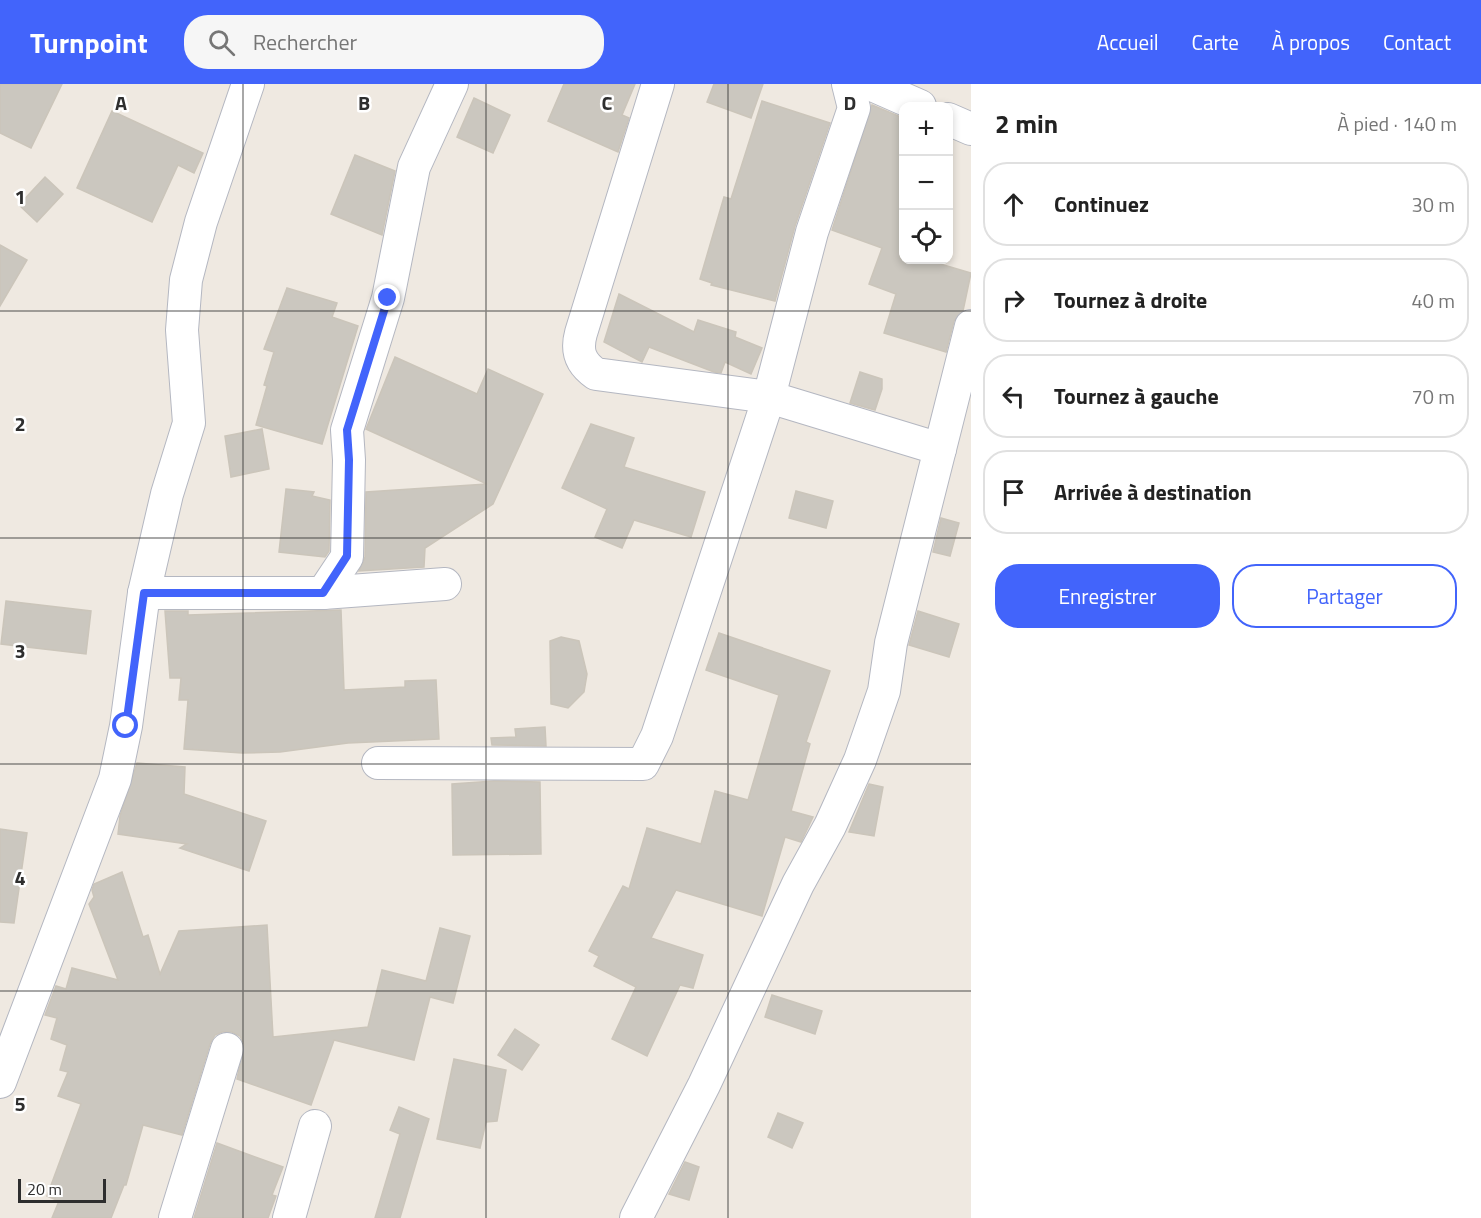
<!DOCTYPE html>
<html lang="fr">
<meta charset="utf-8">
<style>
:root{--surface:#fff;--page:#f6f6f6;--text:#222;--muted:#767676;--line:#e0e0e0;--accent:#4264fb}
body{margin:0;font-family:"Titillium Web",sans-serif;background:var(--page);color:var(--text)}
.controls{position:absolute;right:18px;top:18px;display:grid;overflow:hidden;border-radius:12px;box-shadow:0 3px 9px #0003}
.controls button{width:54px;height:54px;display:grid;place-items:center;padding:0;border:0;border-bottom:2px solid var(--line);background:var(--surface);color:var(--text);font:30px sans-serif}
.scale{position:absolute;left:18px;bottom:15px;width:88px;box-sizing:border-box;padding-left:6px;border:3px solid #2e2e2e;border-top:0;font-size:16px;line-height:21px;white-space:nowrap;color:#2e2e2e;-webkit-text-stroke:4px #fff;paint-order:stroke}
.stop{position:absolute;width:18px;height:18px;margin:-14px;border:4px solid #4264fb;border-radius:50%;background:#fff}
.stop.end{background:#4264fb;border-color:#fff;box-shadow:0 2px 6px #0008}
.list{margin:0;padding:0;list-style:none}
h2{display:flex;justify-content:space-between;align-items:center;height:78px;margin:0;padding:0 24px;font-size:26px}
h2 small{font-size:20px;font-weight:400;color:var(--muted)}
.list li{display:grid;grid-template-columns:39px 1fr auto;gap:18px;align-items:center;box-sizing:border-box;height:84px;margin:0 12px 12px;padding:0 12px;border:2px solid var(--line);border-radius:24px}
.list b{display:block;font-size:22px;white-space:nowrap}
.list em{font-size:20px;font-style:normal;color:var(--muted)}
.actions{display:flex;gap:12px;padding:18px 24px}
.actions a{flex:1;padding:14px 0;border:2px solid var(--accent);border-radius:24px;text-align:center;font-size:21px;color:var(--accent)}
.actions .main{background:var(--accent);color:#fff}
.icon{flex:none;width:33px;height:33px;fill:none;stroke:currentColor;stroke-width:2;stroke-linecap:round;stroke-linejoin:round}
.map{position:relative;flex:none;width:971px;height:1134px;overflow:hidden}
header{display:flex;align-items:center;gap:36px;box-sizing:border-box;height:84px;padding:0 30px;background:var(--accent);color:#fff}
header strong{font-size:28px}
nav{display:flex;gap:33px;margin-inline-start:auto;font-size:21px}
.search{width:420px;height:54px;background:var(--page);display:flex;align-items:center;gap:15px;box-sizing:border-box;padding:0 21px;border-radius:24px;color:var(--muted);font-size:22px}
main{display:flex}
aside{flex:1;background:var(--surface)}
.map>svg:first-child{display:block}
.building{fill:#cbc7bf;stroke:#cbc5ba;stroke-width:1.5}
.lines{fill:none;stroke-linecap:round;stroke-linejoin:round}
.minor-casing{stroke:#b4b7c1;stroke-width:34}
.minor{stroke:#fff;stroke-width:32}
.route{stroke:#4264fb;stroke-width:8}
.grid{fill:none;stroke:#2e2e2e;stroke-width:1.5;stroke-opacity:0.55}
.grid-label{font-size:20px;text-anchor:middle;font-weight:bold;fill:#2e2e2e;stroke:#fff;stroke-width:5;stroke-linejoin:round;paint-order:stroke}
</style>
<header>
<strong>Turnpoint</strong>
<div class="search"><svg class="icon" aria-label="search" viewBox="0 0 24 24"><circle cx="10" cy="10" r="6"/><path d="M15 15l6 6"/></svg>Rechercher</div>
<nav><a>Accueil</a><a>Carte</a><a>À propos</a><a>Contact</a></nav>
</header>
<main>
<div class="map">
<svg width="971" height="1134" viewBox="0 0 971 1134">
<rect width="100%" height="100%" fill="#efe9e1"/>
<g class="building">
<polygon points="0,0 62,0 31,64 0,49"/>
<polygon points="564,0 635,0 622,31 629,34 618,68 548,37"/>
<polygon points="714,0 763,0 751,34 707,18"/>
<polygon points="474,14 510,31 493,69 457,53"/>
<polygon points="762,17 830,39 795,142 775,217 711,201 712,199 700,195 724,113 731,115"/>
<polygon points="872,21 903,34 903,176 927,176 971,189 963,227 954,237 946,268 884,249 896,210 869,200 882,164 832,146"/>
<polygon points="112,27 203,69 194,89 178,81 152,138 77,104"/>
<polygon points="355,71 395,87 382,151 331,130"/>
<polygon points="45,93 63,110 37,138 19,121"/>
<polygon points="0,161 27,176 0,222"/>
<polygon points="287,204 337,219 332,233 358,242 322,360 256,341 267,302 264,301 274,268 264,265"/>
<polygon points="619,210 694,248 698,236 736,248 735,253 762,264 751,290 725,278 721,289 714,288 649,263 642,278 604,258"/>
<polygon points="395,273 477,310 488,285 543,310 493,420 425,464 424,483 359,487 365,473 366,408 487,400 366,345"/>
<polygon points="860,288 882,295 882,305 875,326 850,319"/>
<polygon points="591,340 634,354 624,383 705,408 691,453 634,436 622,464 595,453 607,425 562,404"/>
<polygon points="262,345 269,385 231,393 225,352"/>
<polygon points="286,405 314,408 312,412 330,416 329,467 325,473 279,468"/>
<polygon points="796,407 833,417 826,444 789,434"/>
<polygon points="941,434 959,439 950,472 933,468"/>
<polygon points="6,517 91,527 86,570 1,560"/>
<polygon points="341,526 344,606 405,603 405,597 436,596 439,655 348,659 280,668 242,669 184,665 188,616 179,616 181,594 170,594 165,527 188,527 188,531"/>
<polygon points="918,527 959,540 949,573 909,561"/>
<polygon points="719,549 830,587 806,658 810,660 791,727 813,733 801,758 785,753 762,832 676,806 651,854 703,871 693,904 680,901 647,972 612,955 636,903 594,882 599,872 589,867 623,802 629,805 647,744 701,760 715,707 748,716 779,611 706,586"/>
<polygon points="561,553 579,557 587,590 584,608 568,624 551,620 550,557"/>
<polygon points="545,643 546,662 492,661 491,654 516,653 515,645"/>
<polygon points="137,679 185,683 184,710 266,737 249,787 180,764 187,760 118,750 120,732"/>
<polygon points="494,697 540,698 541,770 453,771 452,700"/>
<polygon points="869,700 883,703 874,752 849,748"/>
<polygon points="0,745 27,749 14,839 0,838"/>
<polygon points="122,788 143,853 148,851 160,890 179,847 267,841 273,953 368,943 382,886 426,897 440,844 470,852 453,919 430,913 414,976 334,956 311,1021 237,995 244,960 240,952 232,948 222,948 215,951 210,960 182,1051 143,1041 126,1101 124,1101 111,1134 52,1134 59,1117 47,1112 81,1020 58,1012 68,988 60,986 67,961 51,955 57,934 45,931 56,902 66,905 72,884 118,896 89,820 94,813 92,806 94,800"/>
<polygon points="772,911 822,927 815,950 765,933"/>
<polygon points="515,945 539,961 522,986 498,971"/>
<polygon points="454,975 506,986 497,1037 486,1038 480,1064 437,1055"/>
<polygon points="399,1023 429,1035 400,1134 375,1134 400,1050 390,1046"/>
<polygon points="778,1029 803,1039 792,1064 768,1053"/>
<polygon points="217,1059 283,1083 272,1111 276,1112 268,1134 194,1134"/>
<polygon points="685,1078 699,1083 689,1116 669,1110"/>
</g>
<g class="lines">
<defs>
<g id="minor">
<path d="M658,0L581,249C576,267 580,279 596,290L769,313L940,365"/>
<polyline points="870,0 920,22"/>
<polyline points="948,35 971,45"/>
<polyline points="144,509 323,509 445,500"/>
<polyline points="323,509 347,473 349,376 347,346 388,214 414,83 452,0"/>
<polyline points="378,679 643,680 657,652 769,313 812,148 854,24 848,0"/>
<polyline points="0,998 115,695 126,642 144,509 167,410 189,339 182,246 186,196 201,138 248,0"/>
<polyline points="175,1134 227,965"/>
<polyline points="289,1134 315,1042"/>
<polyline points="636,1134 704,1001 798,800 830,742 860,676 884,607 891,559 971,242"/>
</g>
</defs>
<use href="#minor" class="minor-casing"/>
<use href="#minor" class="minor"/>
</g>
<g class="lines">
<polyline class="route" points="126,642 144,509 323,509 347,472 349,376 347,346 388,214"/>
</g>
<path class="grid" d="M243,0V1134M486,0V1134M728,0V1134M0,227H971M0,454H971M0,680H971M0,907H971"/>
<g class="grid-label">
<text x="121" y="26">A</text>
<text x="364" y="26">B</text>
<text x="607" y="26">C</text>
<text x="850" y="26">D</text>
<text x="20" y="120">1</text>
<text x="20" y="347">2</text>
<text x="20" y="574">3</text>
<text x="20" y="801">4</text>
<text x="20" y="1027">5</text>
</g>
</svg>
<div class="controls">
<button>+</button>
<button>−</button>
<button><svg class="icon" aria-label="locate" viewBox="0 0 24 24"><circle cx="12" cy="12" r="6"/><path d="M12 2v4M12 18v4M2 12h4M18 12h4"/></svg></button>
</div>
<div class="scale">20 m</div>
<div class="stop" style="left:126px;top:642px"></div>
<div class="stop end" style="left:388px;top:214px"></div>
</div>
<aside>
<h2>2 min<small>À pied · 140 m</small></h2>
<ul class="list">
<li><svg class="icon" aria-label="ahead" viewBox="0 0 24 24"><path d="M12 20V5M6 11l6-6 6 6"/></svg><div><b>Continuez</b></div><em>30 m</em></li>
<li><svg class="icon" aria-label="right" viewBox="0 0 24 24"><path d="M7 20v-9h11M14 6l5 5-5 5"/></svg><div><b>Tournez à droite</b></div><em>40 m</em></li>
<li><svg class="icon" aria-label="left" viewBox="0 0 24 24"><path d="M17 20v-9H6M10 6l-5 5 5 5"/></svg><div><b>Tournez à gauche</b></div><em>70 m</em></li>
<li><svg class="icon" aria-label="arrive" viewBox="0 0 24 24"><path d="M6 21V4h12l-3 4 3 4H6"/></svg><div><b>Arrivée à destination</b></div></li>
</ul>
<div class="actions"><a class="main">Enregistrer</a><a>Partager</a></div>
</aside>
</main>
